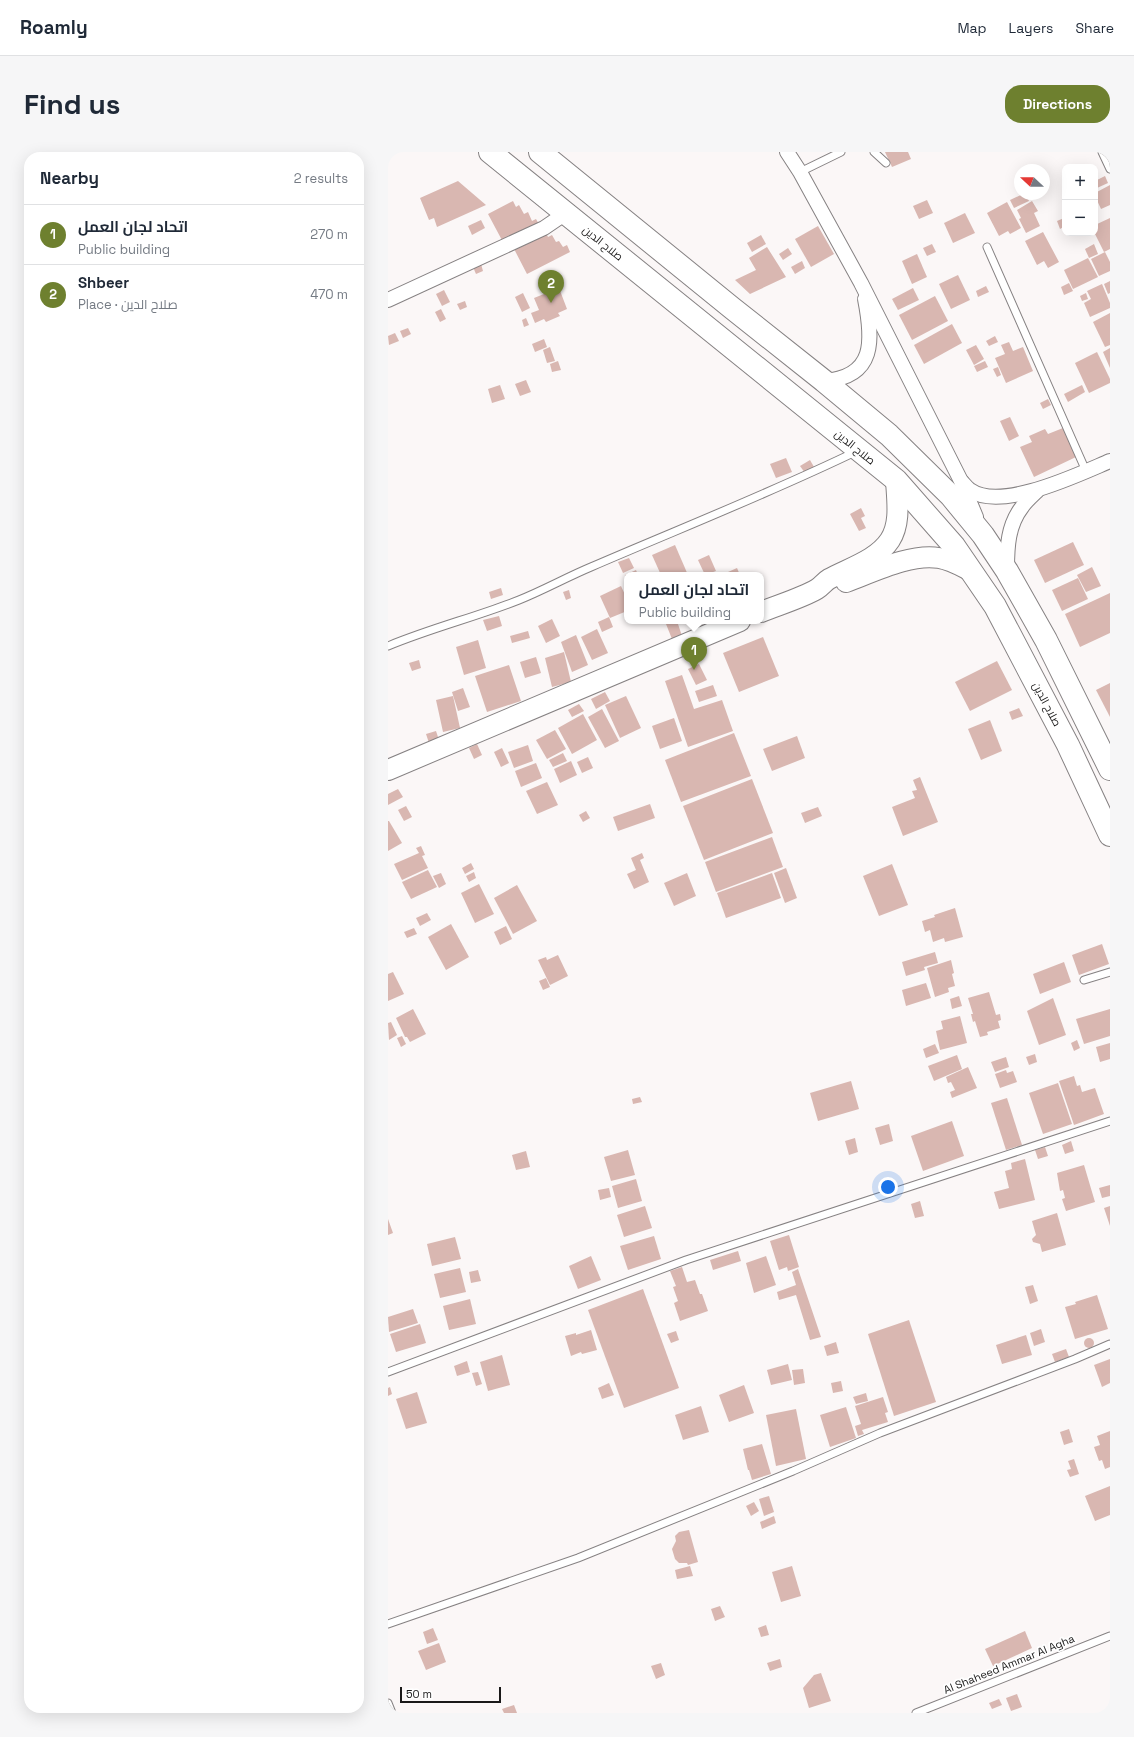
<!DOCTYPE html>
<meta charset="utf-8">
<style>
:root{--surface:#fff;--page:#f6f6f7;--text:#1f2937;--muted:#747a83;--line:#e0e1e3;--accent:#6e802f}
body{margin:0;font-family:"Space Grotesk",Cairo,sans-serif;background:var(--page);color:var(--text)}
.controls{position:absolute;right:12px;top:12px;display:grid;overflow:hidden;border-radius:8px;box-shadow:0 4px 16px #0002}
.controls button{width:36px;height:36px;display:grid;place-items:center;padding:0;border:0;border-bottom:1px solid var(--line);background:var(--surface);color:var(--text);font:20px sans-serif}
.compass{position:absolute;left:626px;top:12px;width:36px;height:36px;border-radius:50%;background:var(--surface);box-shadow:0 4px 16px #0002;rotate:292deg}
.scale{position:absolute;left:12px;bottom:10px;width:101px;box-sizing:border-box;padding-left:4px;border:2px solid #1a1919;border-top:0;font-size:11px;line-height:14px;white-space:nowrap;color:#1a1919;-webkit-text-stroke:3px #fff;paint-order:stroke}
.you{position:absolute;left:500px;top:1035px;width:14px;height:14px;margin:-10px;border:3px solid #fff;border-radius:50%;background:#1a73e8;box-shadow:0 0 0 6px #1a73e833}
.badge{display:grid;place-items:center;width:26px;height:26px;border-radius:50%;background:var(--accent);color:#fff;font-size:13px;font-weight:700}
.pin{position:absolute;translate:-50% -33px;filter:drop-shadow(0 1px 2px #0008)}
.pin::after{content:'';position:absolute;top:21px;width:14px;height:12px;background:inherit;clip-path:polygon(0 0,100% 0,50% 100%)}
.popup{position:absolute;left:236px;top:420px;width:140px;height:52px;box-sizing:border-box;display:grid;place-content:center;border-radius:8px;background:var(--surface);filter:drop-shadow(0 1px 3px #0005);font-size:13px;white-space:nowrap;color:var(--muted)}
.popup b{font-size:15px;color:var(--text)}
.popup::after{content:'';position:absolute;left:50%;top:100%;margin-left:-8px;border:8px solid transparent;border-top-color:var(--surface)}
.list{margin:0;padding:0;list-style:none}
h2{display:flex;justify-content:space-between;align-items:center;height:52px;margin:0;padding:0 16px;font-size:17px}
h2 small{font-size:13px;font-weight:400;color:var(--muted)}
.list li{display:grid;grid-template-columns:26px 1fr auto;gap:12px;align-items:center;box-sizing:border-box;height:60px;padding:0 16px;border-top:1px solid var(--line)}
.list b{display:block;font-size:15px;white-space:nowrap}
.list p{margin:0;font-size:13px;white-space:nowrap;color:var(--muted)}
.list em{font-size:13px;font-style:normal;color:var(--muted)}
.map{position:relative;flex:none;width:722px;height:1561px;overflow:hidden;border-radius:16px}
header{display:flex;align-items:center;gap:24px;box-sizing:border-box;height:56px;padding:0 20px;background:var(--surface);border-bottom:1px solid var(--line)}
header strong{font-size:19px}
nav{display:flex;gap:22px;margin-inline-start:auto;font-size:14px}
.intro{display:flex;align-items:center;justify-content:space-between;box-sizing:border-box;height:96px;padding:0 24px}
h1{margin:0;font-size:28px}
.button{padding:10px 18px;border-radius:16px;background:var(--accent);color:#fff;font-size:14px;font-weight:700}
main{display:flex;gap:24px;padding:0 24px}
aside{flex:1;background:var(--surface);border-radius:16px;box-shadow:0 4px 16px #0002}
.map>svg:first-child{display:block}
.building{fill:#d9b7b1}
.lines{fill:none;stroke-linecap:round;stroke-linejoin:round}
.lane-casing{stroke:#868283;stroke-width:9}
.street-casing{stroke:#868283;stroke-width:16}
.secondary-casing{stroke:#868283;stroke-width:22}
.highway-casing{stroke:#868283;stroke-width:24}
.lane{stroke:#fff;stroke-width:7}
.street{stroke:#fff;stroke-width:14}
.secondary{stroke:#fff;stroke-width:20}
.highway{stroke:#fff;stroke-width:22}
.labels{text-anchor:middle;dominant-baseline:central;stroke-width:3.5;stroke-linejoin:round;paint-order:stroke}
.street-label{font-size:11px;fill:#1a1919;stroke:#fff}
</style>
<header>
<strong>Roamly</strong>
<nav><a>Map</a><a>Layers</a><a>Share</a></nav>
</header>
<div class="intro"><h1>Find us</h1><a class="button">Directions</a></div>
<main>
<aside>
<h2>Nearby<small>2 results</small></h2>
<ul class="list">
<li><span class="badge">1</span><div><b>اتحاد لجان العمل</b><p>Public building</p></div><em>270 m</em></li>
<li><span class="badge">2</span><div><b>Shbeer</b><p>Place · صلاح الدين</p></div><em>470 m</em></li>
</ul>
</aside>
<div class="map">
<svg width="722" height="1561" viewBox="0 0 722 1561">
<rect width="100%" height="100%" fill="#fbf7f7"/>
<g class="building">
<polygon points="497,0 520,0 523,7 504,15"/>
<polygon points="717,24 720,31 709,36 707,29"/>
<polygon points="70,29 98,53 49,75 46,66 41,68 32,46"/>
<polygon points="722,33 722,53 713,57 707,44 707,41"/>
<polygon points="635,42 638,42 641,49 626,56 622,48"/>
<polygon points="539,48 545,61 531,67 525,54"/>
<polygon points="125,49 128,55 131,53 136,62 140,60 144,69 148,67 152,74 116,92 100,62"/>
<polygon points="644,49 650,59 646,61 652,74 638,81 631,67 633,66 629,58"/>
<polygon points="619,50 633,76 622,82 620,79 611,84 599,61"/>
<polygon points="577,61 587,81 565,91 556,71"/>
<polygon points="676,66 677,74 672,77 669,69"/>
<polygon points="722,66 722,97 716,100 707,82 707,73"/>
<polygon points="93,68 97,76 84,83 80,74"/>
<polygon points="430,74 446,102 423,115 407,87"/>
<polygon points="157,79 160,85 164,83 168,90 171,89 175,95 179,93 182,100 139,122 125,95"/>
<polygon points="655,80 671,110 660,116 656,109 649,113 637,89"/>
<polygon points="373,83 378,92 364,100 359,91"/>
<polygon points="544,92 548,100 539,104 535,96"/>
<polygon points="706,92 710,102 701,106 697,97"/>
<polygon points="379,95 398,125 362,142 347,128 368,118 361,106"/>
<polygon points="400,96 404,102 395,108 391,102"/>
<polygon points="717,100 722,110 722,119 711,124 703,107"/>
<polygon points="529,102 539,125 524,132 514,109"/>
<polygon points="700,106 710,125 685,137 676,118"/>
<polygon points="414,109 417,116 407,122 403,115"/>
<polygon points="93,112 95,119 88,122 85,115"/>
<polygon points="570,123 582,148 563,157 551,132"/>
<polygon points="722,129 722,141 720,142 716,132"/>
<polygon points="681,131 685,139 676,143 673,135"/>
<polygon points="714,132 722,151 722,156 702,165 696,151 703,147 699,139"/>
<polygon points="598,134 601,140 590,145 588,139"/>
<polygon points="171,136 179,157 170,161 172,164 158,170 156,167 147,171 143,161 151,158 146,146"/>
<polygon points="525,136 531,148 510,158 504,147"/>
<polygon points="56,138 62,150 54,154 48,142"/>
<polygon points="135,141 142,156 134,160 127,145"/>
<polygon points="698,141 700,147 694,149 692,144"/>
<polygon points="547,144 560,169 524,188 511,163"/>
<polygon points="77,149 79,155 72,158 69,152"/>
<polygon points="53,157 58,167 52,170 47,160"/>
<polygon points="722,161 722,193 717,195 705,170"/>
<polygon points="138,166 141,173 136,175 134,168"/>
<polygon points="564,172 574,191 536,212 526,193"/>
<polygon points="20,176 23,182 15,186 12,179"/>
<polygon points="7,181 11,189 1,193 0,184"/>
<polygon points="607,184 610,190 601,194 598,189"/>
<polygon points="156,187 159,195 147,200 144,192"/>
<polygon points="621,190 625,199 635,195 645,219 618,231 607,206 617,202 613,193"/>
<polygon points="588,193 596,207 586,213 578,198"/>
<polygon points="162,195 167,209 159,211 155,198"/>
<polygon points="722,196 722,216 715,200"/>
<polygon points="709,200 722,227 722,231 701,241 687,211"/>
<polygon points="170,209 173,218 164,220 162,212"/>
<polygon points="597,209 600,215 589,220 586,214"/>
<polygon points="610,215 613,223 609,225 605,217"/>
<polygon points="138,228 143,240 132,244 127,232"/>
<polygon points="112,233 117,247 104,251 100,237"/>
<polygon points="694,233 697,240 680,250 676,242"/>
<polygon points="660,247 663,253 655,257 652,251"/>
<polygon points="622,265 631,284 621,289 612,269"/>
<polygon points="675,276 688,305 646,325 632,295 644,290 641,284 657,277 660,282"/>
<polygon points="398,306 404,320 388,326 382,312"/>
<polygon points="422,308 426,315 417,321 412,314"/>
<polygon points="473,356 477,364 473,366 478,376 471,379 462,362"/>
<polygon points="685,390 696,413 657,431 646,408"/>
<polygon points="287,393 300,423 273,423 264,403"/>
<polygon points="321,403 328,419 317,423 310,408"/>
<polygon points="241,406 246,416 235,421 230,410"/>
<polygon points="704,415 713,434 698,440 689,423"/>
<polygon points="349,416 352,423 342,423 340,420"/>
<polygon points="248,418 250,423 239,423 239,428 237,423"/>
<polygon points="690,426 700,447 674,459 664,438"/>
<polygon points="233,434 239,447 239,459 222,466 212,444"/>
<polygon points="113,436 115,443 103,447 101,440"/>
<polygon points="181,438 183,446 178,448 175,440"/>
<polygon points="722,441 722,481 692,495 677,462"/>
<polygon points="111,464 114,474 99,479 95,468"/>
<polygon points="221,465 225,475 214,480 210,470"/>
<polygon points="164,467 172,484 158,491 150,474"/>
<polygon points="286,469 289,469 294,484 284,487 278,472"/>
<polygon points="209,477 220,501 204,508 193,485"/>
<polygon points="140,479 142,486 124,491 122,484"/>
<polygon points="188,483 200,513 184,520 173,490"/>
<polygon points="375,485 391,524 351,540 335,501"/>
<polygon points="90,488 98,516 76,523 68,495"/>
<polygon points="176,500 183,530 164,535 157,506"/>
<polygon points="148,505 153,521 137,526 132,510"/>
<polygon points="31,508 33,516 24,519 21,511"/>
<polygon points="609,509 624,538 582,559 567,530"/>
<polygon points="311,512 319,528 308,533 300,517"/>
<polygon points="121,513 133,549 99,560 87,524"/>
<polygon points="294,523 306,557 334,548 345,579 300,595 277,529"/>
<polygon points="722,531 722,565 708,538"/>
<polygon points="325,533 329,544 311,550 307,539"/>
<polygon points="75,536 82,555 70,559 64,540"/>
<polygon points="217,540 222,549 208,557 203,547"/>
<polygon points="65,544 72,576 55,580 48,548"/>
<polygon points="238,544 253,576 232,586 217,553"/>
<polygon points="191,552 196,559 184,565 180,558"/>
<polygon points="631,556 635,564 624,568 621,560"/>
<polygon points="214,557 231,589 217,596 200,565"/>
<polygon points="195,562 209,588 184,602 170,576"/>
<polygon points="286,566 294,589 272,597 264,574"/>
<polygon points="602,568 614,599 593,608 580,577"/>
<polygon points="167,578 178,597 159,607 148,588"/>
<polygon points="48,579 51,588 41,591 38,582"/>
<polygon points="346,581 363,624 293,650 277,608"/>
<polygon points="409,584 417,606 384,619 375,597"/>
<polygon points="89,592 94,603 86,607 81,596"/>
<polygon points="140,593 145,609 126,616 120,600"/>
<polygon points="114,596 121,611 113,615 106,600"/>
<polygon points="175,601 179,609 165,615 161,608"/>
<polygon points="200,605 205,616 194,621 189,610"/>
<polygon points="183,609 189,623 172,631 166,617"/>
<polygon points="148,611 154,626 133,635 127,619"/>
<polygon points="532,625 550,670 515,684 504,655 527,646 524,639 529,638 525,628"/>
<polygon points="364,627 385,681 316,708 295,654"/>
<polygon points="159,630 170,653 149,662 138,639"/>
<polygon points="10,637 15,645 0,653 0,642"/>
<polygon points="262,652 267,666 230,679 225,665"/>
<polygon points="18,654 24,665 16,669 10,658"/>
<polygon points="430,655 434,664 417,671 413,661"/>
<polygon points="198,659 202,666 195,670 191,663"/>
<polygon points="0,669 1,669 14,691 0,699"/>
<polygon points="384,685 395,715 328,740 317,710"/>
<polygon points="33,694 37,703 34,704 40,716 14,728 6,712 31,701 28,696"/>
<polygon points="254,701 256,706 252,708 261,730 246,737 239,722 248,718 243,706"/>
<polygon points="83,711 86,717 77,722 74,716"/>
<polygon points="504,712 520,753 491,764 475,724"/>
<polygon points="398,716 409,746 397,751 386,721"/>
<polygon points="40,718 49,735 23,747 14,730"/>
<polygon points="86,720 88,726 81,730 78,724"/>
<polygon points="53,721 58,732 51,736 45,724"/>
<polygon points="299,721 308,744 286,754 276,731"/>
<polygon points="384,721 393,746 338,766 329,741"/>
<polygon points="91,732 106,762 87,771 73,741"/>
<polygon points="129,733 149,769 125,782 106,746"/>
<polygon points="567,756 575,785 557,790 556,786 545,790 542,778 537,780 534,769 547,765 546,763"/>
<polygon points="39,761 43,768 32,774 28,766"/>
<polygon points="63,772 81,805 58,818 40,785"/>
<polygon points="118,774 124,787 112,793 106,780"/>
<polygon points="26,776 29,782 19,786 16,780"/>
<polygon points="714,792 721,812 691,823 684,803"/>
<polygon points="547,800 550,811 536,815 537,818 518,824 514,810"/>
<polygon points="170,803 180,824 162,833 150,808 158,805 159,808"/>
<polygon points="563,808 566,821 564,822 567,834 560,836 561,840 547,845 539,816"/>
<polygon points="676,810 683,830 652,842 645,822"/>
<polygon points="5,820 16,842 0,849 0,822"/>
<polygon points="158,826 162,835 155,838 151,829"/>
<polygon points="538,831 543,846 518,854 514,838"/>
<polygon points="601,840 608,863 612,862 613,868 610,869 612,876 599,880 600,883 592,885 587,869 585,870 583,862 585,862 580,846"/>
<polygon points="571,844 574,854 564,857 562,847"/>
<polygon points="665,846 678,883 651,893 639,859"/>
<polygon points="25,857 38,882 22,890 19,885 17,885 8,866"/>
<polygon points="722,857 722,884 696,892 688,867"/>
<polygon points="572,864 579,891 552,898 548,879 555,877 553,869"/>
<polygon points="3,870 9,883 1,888 0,871"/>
<polygon points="14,884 18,892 13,895 9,886"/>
<polygon points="689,888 692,896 686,899 683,891"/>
<polygon points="722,891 722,907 712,910 708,895"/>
<polygon points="547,892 551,901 538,906 535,897"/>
<polygon points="647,902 649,910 641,913 638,905"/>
<polygon points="569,903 574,917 546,929 540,914"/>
<polygon points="618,905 621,915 607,920 603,910"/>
<polygon points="580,915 589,936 564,946 562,940 567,938 563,930 560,931 558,925"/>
<polygon points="618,918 619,921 625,919 629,930 612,936 607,922"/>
<polygon points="686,924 689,934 692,933 694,940 707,936 716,962 686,973 671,929"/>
<polygon points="463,929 471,957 430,969 422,941"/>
<polygon points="670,931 684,972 655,982 641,941"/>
<polygon points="252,945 254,950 245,952 244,947"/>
<polygon points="619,946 634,993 618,998 603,951"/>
<polygon points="564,969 576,1004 535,1019 523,984"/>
<polygon points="501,972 505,989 492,993 487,976"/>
<polygon points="467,986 470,1000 461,1003 457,989"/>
<polygon points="683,989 686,999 677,1002 674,993"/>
<polygon points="657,995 660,1004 650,1007 647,998"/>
<polygon points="240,998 247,1023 223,1029 216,1005"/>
<polygon points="138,999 142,1015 128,1018 124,1003"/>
<polygon points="637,1007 647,1048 611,1057 606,1040 621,1036 617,1019 624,1017 623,1011"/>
<polygon points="696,1013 707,1050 678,1059 674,1047 677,1046 675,1038 672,1039 669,1021"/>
<polygon points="248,1027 254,1049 230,1056 224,1034"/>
<polygon points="722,1033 722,1044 714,1046 711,1036"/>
<polygon points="221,1036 223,1045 212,1048 210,1038"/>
<polygon points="532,1049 536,1064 527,1066 523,1052"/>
<polygon points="257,1054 264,1076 236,1085 229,1063"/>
<polygon points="722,1054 722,1074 716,1056"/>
<polygon points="669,1061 678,1093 654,1100 652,1092 645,1090 644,1087 648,1083 644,1069"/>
<polygon points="0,1067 5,1081 0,1083"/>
<polygon points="401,1083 411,1115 400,1119 399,1115 391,1118 382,1089"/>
<polygon points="266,1084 273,1107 240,1118 232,1094"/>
<polygon points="67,1085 73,1107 44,1114 39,1092"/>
<polygon points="350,1099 353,1109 325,1118 322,1108"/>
<polygon points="203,1104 213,1128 190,1137 181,1114"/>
<polygon points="378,1104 388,1133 366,1141 358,1111"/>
<polygon points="294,1115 299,1130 307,1128 312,1142 314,1142 320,1159 292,1169 286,1151 290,1149 285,1135 288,1134 282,1119"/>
<polygon points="72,1116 78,1140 52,1146 46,1122"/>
<polygon points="410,1117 433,1185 422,1188 408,1143 391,1148 389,1140 408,1133 404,1120"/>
<polygon points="90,1118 93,1129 83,1131 81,1120"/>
<polygon points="645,1133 650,1149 642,1152 637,1135"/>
<polygon points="255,1137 291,1236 236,1256 200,1158"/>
<polygon points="709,1143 720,1177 687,1187 677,1155 688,1152 687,1150"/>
<polygon points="82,1147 88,1172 61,1178 55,1154"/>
<polygon points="25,1157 30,1171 1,1180 0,1165"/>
<polygon points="521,1168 548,1250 506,1264 480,1182"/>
<polygon points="32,1172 38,1191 8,1200 2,1182"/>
<polygon points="653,1177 657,1190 646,1194 642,1181"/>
<polygon points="203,1178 209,1198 194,1202 193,1200 183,1204 177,1184 188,1181 188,1183"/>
<polygon points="288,1179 291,1188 283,1191 279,1182"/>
<polygon points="638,1183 644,1203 614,1212 608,1193"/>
<circle cx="701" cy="1191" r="5"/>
<polygon points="448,1190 451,1201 439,1204 436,1194"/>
<polygon points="678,1197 681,1205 667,1210 664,1202"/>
<polygon points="114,1203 122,1233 100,1239 92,1210"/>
<polygon points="722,1207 722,1231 714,1235 706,1213"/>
<polygon points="79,1209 82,1220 69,1224 66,1214"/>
<polygon points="400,1212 404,1228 383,1233 379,1218"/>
<polygon points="415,1217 417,1231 406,1233 404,1218"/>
<polygon points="90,1220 94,1232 88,1234 84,1221"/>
<polygon points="453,1229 455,1239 445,1241 443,1231"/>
<polygon points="221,1231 226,1243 214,1247 210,1236"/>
<polygon points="356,1233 366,1261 341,1270 331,1243"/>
<polygon points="2,1235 4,1242 0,1244 0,1236"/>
<polygon points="29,1240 39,1271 18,1277 8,1247"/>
<polygon points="478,1241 480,1249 468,1252 465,1245"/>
<polygon points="495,1245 500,1260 497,1261 500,1270 474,1278 476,1282 470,1284 467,1274 473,1272 467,1254"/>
<polygon points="313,1254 321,1280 295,1288 287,1263"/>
<polygon points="458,1255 468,1286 442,1295 432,1263"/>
<polygon points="408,1257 418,1307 388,1314 378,1263"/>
<polygon points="681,1277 685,1290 676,1293 672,1280"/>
<polygon points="722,1279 722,1315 717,1317 714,1308 711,1309 706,1295 712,1293 709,1284"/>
<polygon points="374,1292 383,1322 364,1328 361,1318 360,1318 355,1297"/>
<polygon points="686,1307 691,1322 682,1325 679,1318 683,1317 680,1309"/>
<polygon points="722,1334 722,1363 707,1369 697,1344"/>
<polygon points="381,1344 386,1360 376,1364 371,1347"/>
<polygon points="366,1350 371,1359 363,1364 358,1354"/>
<polygon points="386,1364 388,1371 374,1377 372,1370"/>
<polygon points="301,1378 310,1410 300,1413 299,1411 291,1411 287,1407 284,1397 288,1389 287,1384 291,1380"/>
<polygon points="302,1414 305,1424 289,1427 287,1418"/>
<polygon points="404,1414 413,1444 393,1450 384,1420"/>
<polygon points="332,1454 337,1465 327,1469 323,1457"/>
<polygon points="378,1473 381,1483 373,1485 370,1476"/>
<polygon points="45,1476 50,1488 39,1492 35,1480"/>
<polygon points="637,1479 644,1496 605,1514 597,1497"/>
<polygon points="51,1491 58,1510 38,1518 30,1499"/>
<polygon points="392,1507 394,1515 382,1519 379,1511"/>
<polygon points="273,1511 277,1523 268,1527 263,1514"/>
<polygon points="433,1521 443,1549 421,1556 415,1536 426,1523"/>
<polygon points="629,1542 634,1555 623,1559 618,1546"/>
<polygon points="611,1547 614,1553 604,1557 601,1551"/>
<polygon points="126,1553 129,1561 116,1561 114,1557"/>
</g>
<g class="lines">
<defs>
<g id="lane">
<polyline points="486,0 498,11"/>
<polyline points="714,0 722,17"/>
<polyline points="412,20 453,0"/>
<polyline points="599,95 698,319"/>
<path d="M0,494C43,476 88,465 131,448C156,438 179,425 203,415C291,377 380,342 467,300"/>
<polyline points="696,828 722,820"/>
<polyline points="0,1220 298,1108 722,969"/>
<polyline points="0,1472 190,1406 405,1319 492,1281 687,1207 722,1192"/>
<polyline points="0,1551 4,1561"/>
<polyline points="528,1561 722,1484"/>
</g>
<g id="street">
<polyline points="399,0 412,20 473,131 573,329 588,365"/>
<polyline points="0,148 156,76 178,61"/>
<path d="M436,229C488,225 485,188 477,147"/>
<path d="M574,330C576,332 579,336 582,338C613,360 691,322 722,309"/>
<path d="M619,417C619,395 620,373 634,355C638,349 644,344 649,339"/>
</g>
<g id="secondary">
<path d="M458,430C485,420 523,401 551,406C563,408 573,414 583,419"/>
<path d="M373,460C390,453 414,446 429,437C434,434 436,430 441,427C461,416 489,408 502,388C513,371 509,348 508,328"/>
<polyline points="0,618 352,469"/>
</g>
<g id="highway">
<polyline points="102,0 508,328 566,394 607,454 680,593 722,683"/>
<polyline points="152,0 344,156 436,229 501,283 563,344 595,383 619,419 658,488 722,617"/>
</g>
</defs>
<use href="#lane" class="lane-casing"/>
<use href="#street" class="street-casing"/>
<use href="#secondary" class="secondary-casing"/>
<use href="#highway" class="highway-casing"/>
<use href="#lane" class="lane"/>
<use href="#street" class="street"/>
<use href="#secondary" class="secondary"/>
<use href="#highway" class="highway"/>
</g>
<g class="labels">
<g class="street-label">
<text transform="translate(215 91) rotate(39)">صلاح الدين</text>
<text transform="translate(467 295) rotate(39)">صلاح الدين</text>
<text transform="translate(659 552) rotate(62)">صلاح الدين</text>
<text transform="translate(621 1512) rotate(-22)">Al Shaheed Ammar Al Agha</text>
</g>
</g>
</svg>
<div class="controls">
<button>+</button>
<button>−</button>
</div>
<svg class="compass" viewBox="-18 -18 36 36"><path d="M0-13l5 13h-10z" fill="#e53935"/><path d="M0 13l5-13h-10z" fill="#747a83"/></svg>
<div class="scale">50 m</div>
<div class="you"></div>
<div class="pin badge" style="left:306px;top:518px">1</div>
<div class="popup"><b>اتحاد لجان العمل</b>Public building</div>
<div class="pin badge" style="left:163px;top:151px">2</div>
</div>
</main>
